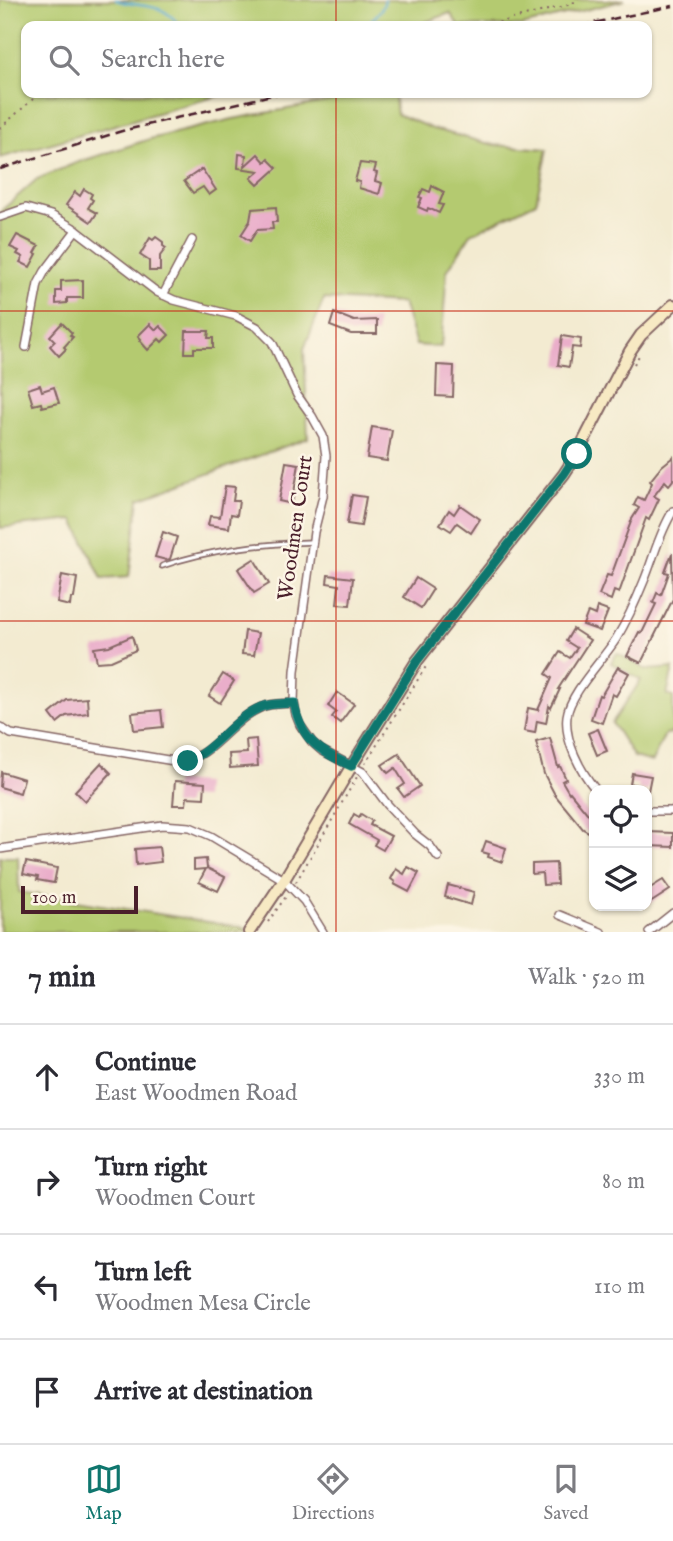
<!DOCTYPE html>
<meta charset="utf-8">
<style>
:root{--surface:#fff;--page:#f7f7f7;--text:#2b2b33;--muted:#7c7c81;--line:#e1e1e2;--accent:#0f766e}
body{margin:0;font-family:"IM FELL English",serif;background:var(--page);color:var(--text)}
.controls{position:absolute;right:21px;bottom:21px;display:grid;overflow:hidden;border-radius:14px;box-shadow:0 2px 5px #0004}
.controls button{width:63px;height:63px;display:grid;place-items:center;padding:0;border:0;border-bottom:2px solid var(--line);background:var(--surface);color:var(--text);font:35px sans-serif}
.scale{position:absolute;left:21px;bottom:18px;width:117px;box-sizing:border-box;padding-left:7px;border:4px solid #4a1f2b;border-top:0;font-size:19px;line-height:24px;white-space:nowrap;color:#4a1f2b;-webkit-text-stroke:5px #fcf5e5;paint-order:stroke}
.stop{position:absolute;width:21px;height:21px;margin:-16px;border:5px solid #0f766e;border-radius:50%;background:#fff}
.stop.end{background:#0f766e;border-color:#fff;box-shadow:0 2px 7px #0008}
.list{margin:0;padding:0;list-style:none}
h2{display:flex;justify-content:space-between;align-items:center;height:91px;margin:0;padding:0 28px;font-size:30px}
h2 small{font-size:23px;font-weight:400;color:var(--muted)}
.list li{display:grid;grid-template-columns:46px 1fr auto;gap:21px;align-items:center;box-sizing:border-box;height:105px;padding:0 28px;border-top:2px solid var(--line)}
.list b{display:block;font-size:26px;white-space:nowrap}
.list p{margin:0;font-size:23px;white-space:nowrap;color:var(--muted)}
.list em{font-size:23px;font-style:normal;color:var(--muted)}
.icon{flex:none;width:38px;height:38px;fill:none;stroke:currentColor;stroke-width:2;stroke-linecap:round;stroke-linejoin:round}
.map{position:relative;flex:none;width:673px;height:932px;overflow:hidden}
.search{position:absolute;background:var(--surface);box-shadow:0 2px 5px #0004;left:21px;right:21px;top:21px;height:77px;display:flex;align-items:center;gap:18px;box-sizing:border-box;padding:0 24px;border-radius:14px;color:var(--muted);font-size:26px}
.sheet{height:511px;background:var(--surface)}
nav{display:flex;justify-content:space-around;align-items:center;box-sizing:border-box;height:98px;border-top:2px solid var(--line);background:var(--surface);font-size:19px;color:var(--muted)}
nav a{display:grid;justify-items:center;gap:4px}
nav .on{color:var(--accent)}
.map>svg:first-child{display:block}
.green{fill:#b4ca6f;stroke:#7f744d;stroke-width:2}
.lines{fill:none;stroke-linecap:round;stroke-linejoin:round}
.stream{stroke:#53a8cf;stroke-width:2.5}
.building{fill:#eaaeca}
.service-casing{stroke:#856665;stroke-width:7}
.minor-casing{stroke:#856665;stroke-width:10}
.secondary-casing{stroke:#856665;stroke-width:14}
.path{stroke:#856665;stroke-width:2;stroke-dasharray:2 5;stroke-linecap:butt}
.service{stroke:#fff;stroke-width:3.5}
.minor{stroke:#fff;stroke-width:7}
.secondary{stroke:#f7e9c3;stroke-width:10}
.rail{stroke:#4a1f2b;stroke-width:2.5;stroke-dasharray:10 5;stroke-linecap:butt}
.route{stroke:#0f766e;stroke-width:9}
.grid{fill:none;stroke:#c8321e;stroke-width:2;stroke-opacity:0.55}
.labels{text-anchor:middle;dominant-baseline:central;stroke-width:5;stroke-linejoin:round;paint-order:stroke}
.street-label{font-size:21px;fill:#4a1f2b;stroke:#fcf5e5}
</style>
<div class="map">
<svg width="673" height="932" viewBox="0 0 673 932">
<rect width="100%" height="100%" fill="#fcf5e5"/>
<filter id="ink" filterUnits="userSpaceOnUse"><feTurbulence type="fractalNoise" baseFrequency=".0143" numOctaves="2"/><feDisplacementMap in="SourceGraphic" scale="14" xChannelSelector="R" yChannelSelector="G"/><feConvolveMatrix kernelMatrix="1 2 1 2 8 2 1 2 1" color-interpolation-filters="sRGB"/></filter>
<filter id="wash" filterUnits="userSpaceOnUse"><feTurbulence type="fractalNoise" baseFrequency=".00686" numOctaves="4" result="noise"/><feDisplacementMap in="SourceGraphic" scale="28" xChannelSelector="R" yChannelSelector="G"/><feGaussianBlur stdDeviation="1.57" result="paint"/><feColorMatrix in="noise" values="0 0 0 0 0 0 0 0 0 0 0 0 0 0 0 0 0 1.4 0 .05"/><feComposite in="paint" operator="in"/></filter>
<g filter="url(#wash)">
<rect width="100%" height="100%" fill="#f3ebd1"/>
<g class="green">
<polygon points="0,0 625,0 522,26 459,26 450,13 415,26 26,26 26,93 227,93 0,158"/>
<polygon points="374,93 394,93 397,114 433,129 494,145 547,149 536,202 471,234 447,271 441,347 416,345 403,303 324,299 304,349 308,438 139,499 129,577 102,579 74,520 0,528 0,218 2,210 37,179 76,163 150,139 233,119"/>
<polygon points="617,653 647,670 673,668 667,695 673,697 673,733 665,734 652,762 634,757 612,723 641,680 611,663"/>
<polygon points="0,857 18,857 19,892 247,928 245,932 0,932"/>
</g>
<g class="lines">
<g class="stream">
<path d="M116,0C142,9 161,0 180,26"/>
<path d="M364,26C373,19 382,12 385,0"/>
</g>
</g>
<g id="blocks">
<g class="building">
<polygon points="239,154 246,155 245,166 258,154 265,162 268,159 277,168 258,185 251,178 259,171 238,168"/>
<polygon points="360,163 376,165 374,172 377,173 375,181 382,183 379,194 359,188 360,182 355,181"/>
<polygon points="202,169 216,190 209,195 203,187 193,193 184,181"/>
<polygon points="432,186 444,192 439,204 443,205 439,213 428,208 427,211 418,207 422,198 419,197 423,189 430,192"/>
<polygon points="84,189 92,194 90,198 93,200 88,208 97,213 91,222 66,205 75,192 80,196"/>
<polygon points="276,207 277,222 272,222 273,229 257,230 250,241 241,235 250,221 252,209"/>
<polygon points="17,235 39,246 35,253 37,254 30,267 20,262 23,257 17,254 19,251 10,247"/>
<polygon points="156,237 163,242 163,246 166,248 160,256 160,271 149,271 149,261 140,255 150,238 153,240"/>
<polygon points="83,280 83,298 67,298 67,303 56,304 56,291 61,291 61,281"/>
<polygon points="334,313 354,321 377,320 377,334 351,334 330,326"/>
<polygon points="62,323 72,333 70,335 73,337 64,347 66,349 59,356 50,346 55,341 50,336"/>
<polygon points="150,324 156,330 160,326 169,335 162,342 159,339 148,350 140,341 141,339 138,336"/>
<polygon points="186,331 209,331 208,338 213,338 213,348 194,348 194,353 185,353"/>
<polygon points="562,336 581,339 580,348 572,347 569,367 558,365"/>
<polygon points="437,365 454,366 453,397 436,396"/>
<polygon points="40,385 42,391 54,387 59,403 42,407 41,403 33,405 28,389"/>
<polygon points="372,427 392,430 387,461 367,458"/>
<polygon points="673,457 673,480 669,485 665,481 654,496 659,499 649,520 646,518 619,593 614,591 611,600 599,595 607,575 611,576 632,519 639,508 634,505 638,497 644,500 652,483 650,481 662,466"/>
<polygon points="286,462 299,464 292,504 279,501"/>
<polygon points="225,486 235,487 233,501 239,501 237,515 231,514 229,528 208,525 210,516 220,517"/>
<polygon points="352,495 366,497 361,526 347,524"/>
<polygon points="460,505 480,519 471,533 457,523 451,531 440,524 449,510 454,514"/>
<polygon points="163,532 177,537 170,559 166,560 155,557"/>
<polygon points="672,553 673,599 641,663 627,656 639,632 642,633 656,604 653,603 657,593 661,595 669,573 665,572"/>
<polygon points="254,559 269,584 254,593 238,569"/>
<polygon points="62,575 77,578 74,598 71,598 70,606 57,603"/>
<polygon points="328,575 353,578 350,605 337,604 339,585 327,583"/>
<polygon points="416,578 433,589 421,608 404,597"/>
<polygon points="597,607 608,611 600,631 583,625 588,612 595,615"/>
<polygon points="573,629 590,640 558,689 560,689 551,708 549,706 546,723 537,721 535,733 524,731 528,708 538,710 552,678 546,674 560,652 570,658 577,648 566,641"/>
<polygon points="245,631 258,633 254,655 242,654"/>
<polygon points="132,636 136,650 111,661 97,662 94,648 109,646"/>
<polygon points="618,667 629,673 616,696 612,694 602,723 591,719 599,695 601,696"/>
<polygon points="223,674 234,681 220,703 209,696"/>
<polygon points="337,692 354,704 340,723 332,717 336,712 328,706"/>
<polygon points="87,698 88,713 66,716 57,723 50,714 67,700"/>
<polygon points="161,710 163,727 134,730 132,713"/>
<polygon points="598,729 607,751 597,755 588,733"/>
<polygon points="550,738 558,767 560,766 566,779 562,781 569,793 570,792 587,813 594,817 594,835 583,829 555,795 544,774 536,742"/>
<polygon points="256,739 258,766 230,768 229,754 247,753 246,740"/>
<polygon points="399,754 420,786 404,797 398,789 405,784 395,768 388,773 382,765"/>
<polygon points="101,763 111,773 85,801 75,791"/>
<polygon points="1,772 24,779 20,793 0,787"/>
<polygon points="632,773 651,776 648,791 638,789 639,785 630,784"/>
<polygon points="175,781 205,783 204,798 187,797 186,805 173,805"/>
<polygon points="354,814 359,817 361,814 372,821 370,825 391,836 383,850 374,845 377,840 349,824"/>
<polygon points="647,832 673,833 673,847 647,846"/>
<polygon points="486,841 506,848 502,862 488,857 489,854 482,852"/>
<polygon points="159,847 161,862 136,865 135,849"/>
<polygon points="206,859 207,868 225,877 218,891 199,882 206,869 194,870 194,860"/>
<polygon points="26,862 57,868 54,883 37,880 38,877 23,874"/>
<polygon points="556,863 557,884 543,885 542,873 532,874 532,864"/>
<polygon points="408,867 419,873 409,892 394,884 395,882 391,879 396,869 404,874"/>
<polygon points="663,880 670,890 647,905 647,890"/>
<polygon points="448,885 474,892 471,905 445,897"/>
</g>
</g>
</g>
<g filter="url(#ink)">
<use href="#blocks" fill-opacity="0" stroke="#856665" stroke-width="2"/>
<g class="lines">
<defs>
<path id="service" d="M162,566C211,549 261,544 312,542"/>
<g id="minor">
<polyline points="0,217 26,208 51,215 72,227 157,292 174,300 236,316 257,327 272,342 297,395 312,416 323,436 326,456 323,496 314,532 295,671 294,703 296,715 300,725 312,742 321,750 363,772 387,804 415,834 430,846 438,857"/>
<polyline points="163,295 192,240"/>
<polyline points="26,347 38,284 45,271 76,230"/>
<path d="M0,727L11,734L180,762C214,757 231,719 262,707C271,703 284,704 294,703"/>
<path d="M596,790C581,772 564,741 567,716C570,693 602,661 616,639C627,621 636,601 644,581C654,557 659,533 673,511"/>
<polyline points="647,811 673,811"/>
<polyline points="0,849 162,825 190,827 211,836 284,880 304,901 323,932"/>
<polyline points="560,915 601,932"/>
<polyline points="649,932 673,913"/>
</g>
<polyline id="secondary" points="249,932 284,880 351,767 417,661 564,474 577,454 630,351 641,335 673,305"/>
</defs>
<use href="#service" class="service-casing"/>
<use href="#minor" class="minor-casing"/>
<use href="#secondary" class="secondary-casing"/>
<g class="path">
<polyline points="485,26 568,5 579,0"/>
<polyline points="0,128 40,93"/>
<polyline points="634,364 640,354"/>
<polyline points="365,764 427,665"/>
<polyline points="296,882 357,777"/>
<polyline points="268,922 287,895"/>
</g>
<use href="#service" class="service"/>
<use href="#minor" class="minor"/>
<use href="#secondary" class="secondary"/>
<g class="rail">
<polyline points="580,26 673,6"/>
<polyline points="0,169 122,131 280,93"/>
</g>
</g>
</g>
<g class="lines" filter="url(#ink)">
<path class="route" d="M188,761C216,749 233,719 261,707C271,703 283,704 294,703C301,741 319,750 351,766L417,661L564,474L577,454"/>
</g>
<path class="grid" d="M336,0V26M336,93V932M0,311H673M0,621H673"/>
<g class="labels">
<g class="street-label">
<text transform="translate(296 528) rotate(-82)">Woodmen Court</text>
</g>
</g>
</svg>
<div class="controls">
<button><svg class="icon" aria-label="locate" viewBox="0 0 24 24"><circle cx="12" cy="12" r="6"/><path d="M12 2v4M12 18v4M2 12h4M18 12h4"/></svg></button>
<button><svg class="icon" aria-label="layers" viewBox="0 0 24 24"><path d="M12 4l9 5-9 5-9-5zM3 14l9 5 9-5"/></svg></button>
</div>
<div class="scale">100 m</div>
<div class="stop" style="left:577px;top:454px"></div>
<div class="stop end" style="left:188px;top:761px"></div>
<div class="search"><svg class="icon" aria-label="search" viewBox="0 0 24 24"><circle cx="10" cy="10" r="6"/><path d="M15 15l6 6"/></svg>Search here</div>
</div>
<section class="sheet">
<h2>7 min<small>Walk · 520 m</small></h2>
<ul class="list">
<li><svg class="icon" aria-label="ahead" viewBox="0 0 24 24"><path d="M12 20V5M6 11l6-6 6 6"/></svg><div><b>Continue</b><p>East Woodmen Road</p></div><em>330 m</em></li>
<li><svg class="icon" aria-label="right" viewBox="0 0 24 24"><path d="M7 20v-9h11M14 6l5 5-5 5"/></svg><div><b>Turn right</b><p>Woodmen Court</p></div><em>80 m</em></li>
<li><svg class="icon" aria-label="left" viewBox="0 0 24 24"><path d="M17 20v-9H6M10 6l-5 5 5 5"/></svg><div><b>Turn left</b><p>Woodmen Mesa Circle</p></div><em>110 m</em></li>
<li><svg class="icon" aria-label="arrive" viewBox="0 0 24 24"><path d="M6 21V4h12l-3 4 3 4H6"/></svg><div><b>Arrive at destination</b></div></li>
</ul>
</section>
<nav>
<a class="on"><svg class="icon" aria-label="map" viewBox="0 0 24 24"><path d="M3 6l6-2 6 2 6-2v14l-6 2-6-2-6 2zM9 4v14M15 6v14"/></svg>Map</a>
<a><svg class="icon" aria-label="directions" viewBox="0 0 24 24"><path d="M12 3l9 9-9 9-9-9zM9 14v-3h6M13 9l2 2-2 2"/></svg>Directions</a>
<a><svg class="icon" aria-label="saved" viewBox="0 0 24 24"><path d="M7 4h10v16l-5-4-5 4z"/></svg>Saved</a>
</nav>
